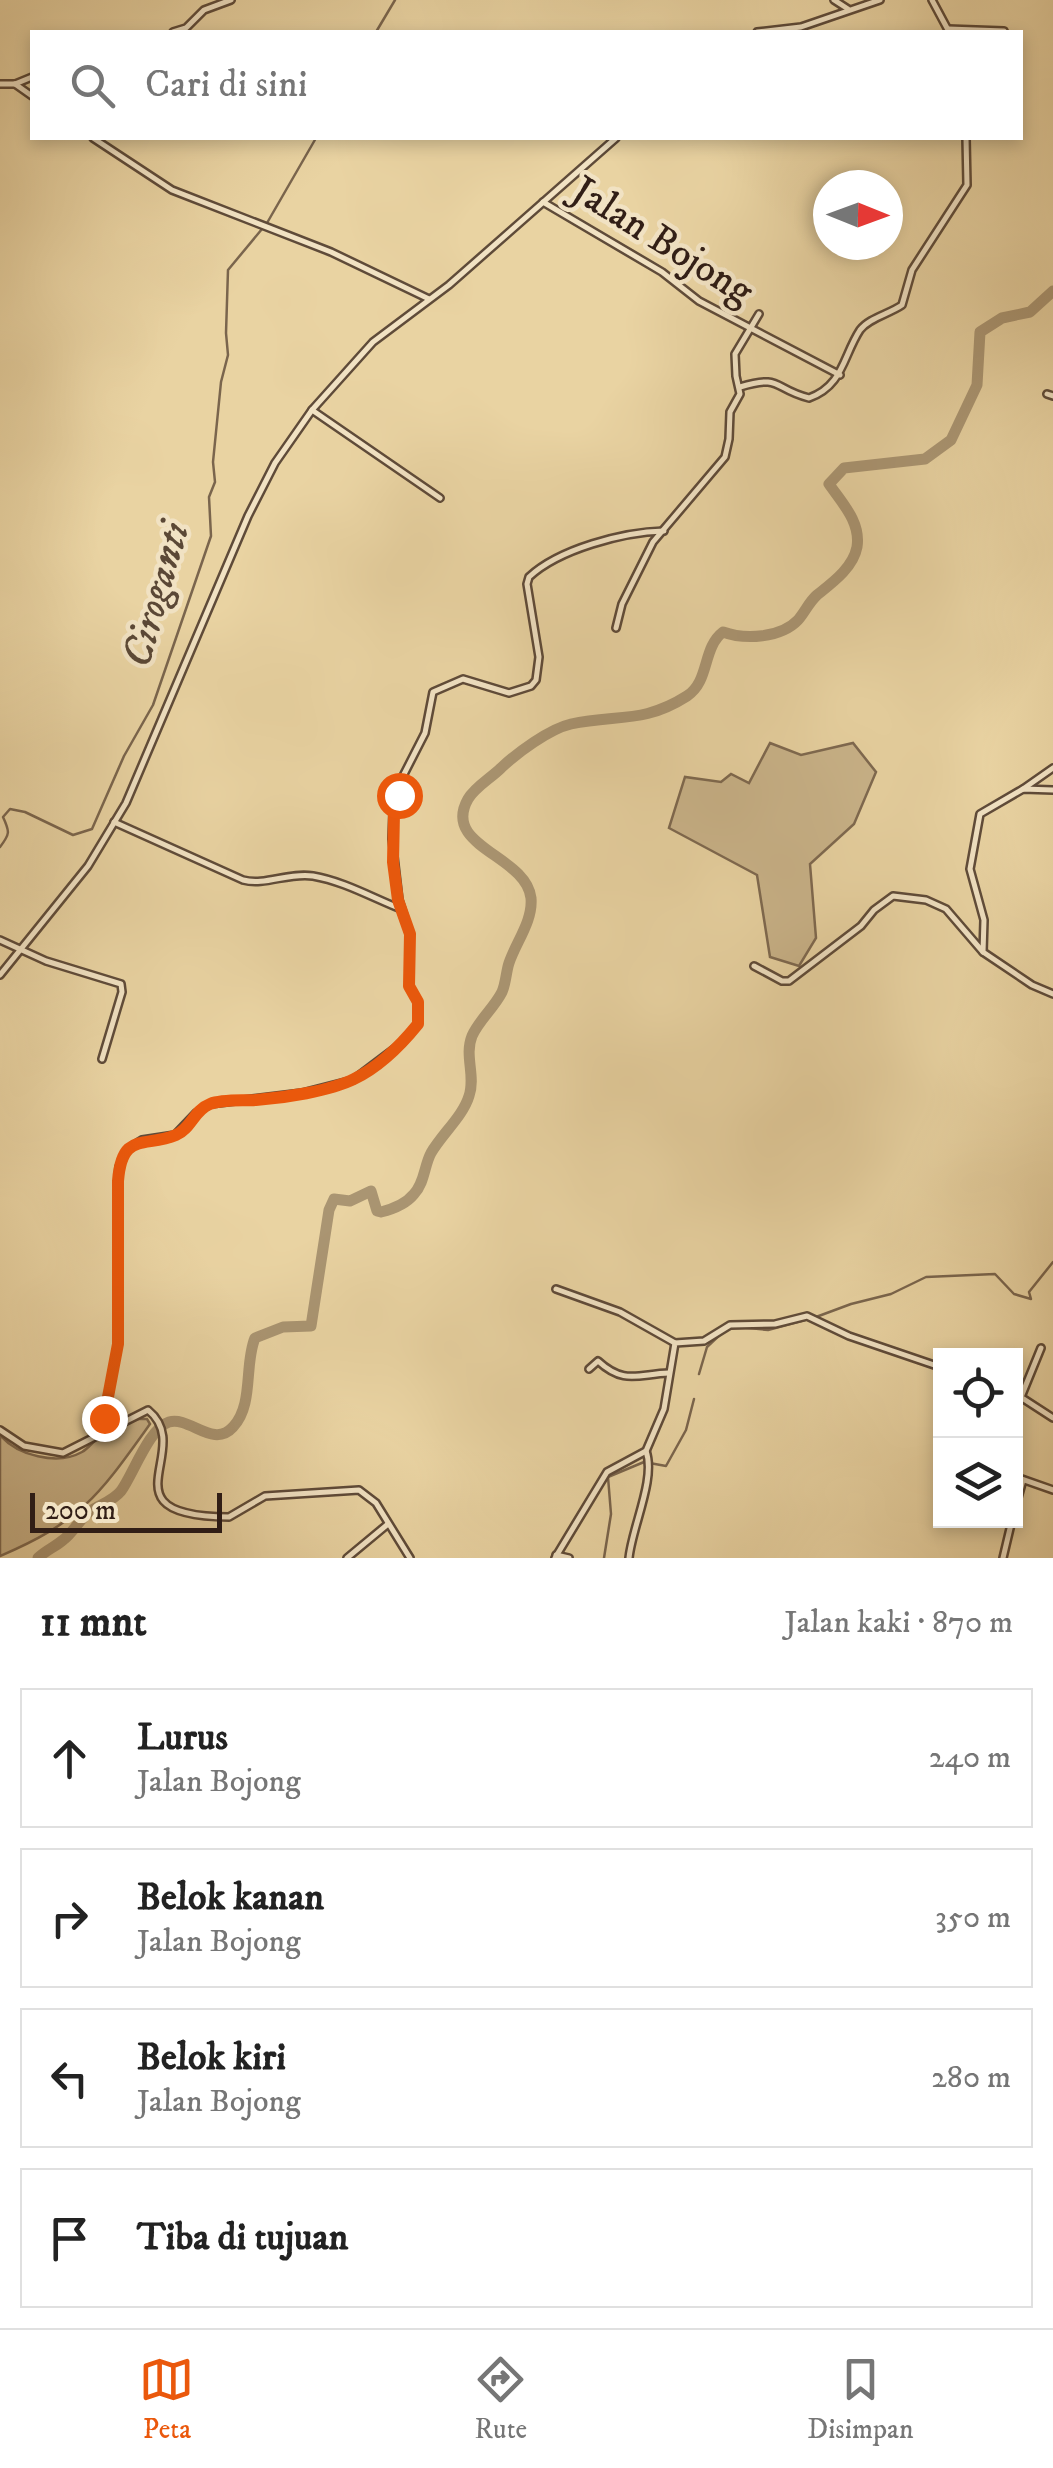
<!DOCTYPE html>
<html lang="id">
<meta charset="utf-8">
<style>
:root{--surface:#fff;--page:#f2f2f2;--text:#222;--muted:#767676;--line:#e0e0e0;--accent:#ea580c}
body{margin:0;font-family:"IM FELL DW Pica",serif;background:var(--page);color:var(--text)}
.controls{position:absolute;right:30px;bottom:30px;display:grid;overflow:hidden;border-radius:0px;box-shadow:0 5px 15px #0003}
.controls button{width:90px;height:90px;display:grid;place-items:center;padding:0;border:0;border-bottom:2px solid var(--line);background:var(--surface);color:var(--text);font:50px sans-serif}
.compass{position:absolute;left:813px;top:170px;width:90px;height:90px;border-radius:50%;background:var(--surface);box-shadow:0 5px 15px #0003;rotate:91deg}
.scale{position:absolute;left:30px;bottom:25px;width:192px;box-sizing:border-box;padding-left:10px;border:5px solid #311e16;border-top:0;font-size:28px;line-height:35px;white-space:nowrap;color:#311e16;-webkit-text-stroke:8px #f1e2c3;paint-order:stroke}
.stop{position:absolute;width:30px;height:30px;margin:-22px;border:8px solid #ea580c;border-radius:50%;background:#fff}
.stop.end{background:#ea580c;border-color:#fff;box-shadow:0 2px 10px #0008}
.list{margin:0;padding:0;list-style:none}
h2{display:flex;justify-content:space-between;align-items:center;height:130px;margin:0;padding:0 40px;font-size:42px}
h2 small{font-size:32px;font-weight:400;color:var(--muted)}
.list li{display:grid;grid-template-columns:65px 1fr auto;gap:30px;align-items:center;box-sizing:border-box;height:140px;margin:0 20px 20px;padding:0 20px;border:2px solid var(--line);border-radius:0px}
.list b{display:block;font-size:38px;white-space:nowrap}
.list p{margin:0;font-size:32px;white-space:nowrap;color:var(--muted)}
.list em{font-size:32px;font-style:normal;color:var(--muted)}
.icon{flex:none;width:55px;height:55px;fill:none;stroke:currentColor;stroke-width:2;stroke-linecap:round;stroke-linejoin:round}
.map{position:relative;flex:none;width:1053px;height:1558px;overflow:hidden}
.search{position:absolute;background:var(--surface);box-shadow:0 5px 15px #0003;left:30px;right:30px;top:30px;height:110px;display:flex;align-items:center;gap:25px;box-sizing:border-box;padding:0 35px;border-radius:0px;color:var(--muted);font-size:38px}
.sheet{height:770px;background:var(--surface)}
nav{display:flex;justify-content:space-around;align-items:center;box-sizing:border-box;height:140px;border-top:2px solid var(--line);background:var(--surface);font-size:28px;color:var(--muted)}
nav a{display:grid;justify-items:center;gap:5px}
nav .on{color:var(--accent)}
.map>svg:first-child{display:block}
.green{fill:#cab48a;stroke:#7e6950;stroke-width:2.5}
.lines{fill:none;stroke-linecap:round;stroke-linejoin:round}
.stream{stroke:#7a654d;stroke-width:2.5}
.river{stroke:#aa9572;stroke-width:11}
.minor-casing{stroke:#5f4b39;stroke-width:10}
.minor{stroke:#f1e2c3;stroke-width:5}
.route{stroke:#ea580c;stroke-width:12}
.labels{text-anchor:middle;dominant-baseline:central;stroke-width:9;stroke-linejoin:round;paint-order:stroke}
.street-label{font-size:40px;fill:#311e16;stroke:#f1e2c3}
.water-label{font-size:42px;font-style:italic;fill:#5b4836;stroke:#f1e2c3}
</style>
<div class="map">
<svg width="1053" height="1558" viewBox="0 0 1053 1558">
<rect width="100%" height="100%" fill="#e9d3a2"/>
<filter id="stains"><feTurbulence type="fractalNoise" baseFrequency=".002" numOctaves="4"/><feColorMatrix values="0 0 0 0 .2 0 0 0 0 .09 0 0 0 0 .02 0 0 0 .5 -.17"/></filter>
<radialGradient id="worn" r=".72"><stop offset=".6" stop-color="#630" stop-opacity="0"/><stop offset="1" stop-color="#630" stop-opacity=".3"/></radialGradient>
<g class="green">
<polygon points="770,743 801,755 853,743 876,772 854,824 810,864 816,938 799,966 770,957 757,875 669,828 685,777 721,782 731,774 749,783"/>
<path d="M138,1419H147L150,1424C99,1495 82,1521 0,1556V1435C17,1455 57,1466 82,1452C89,1448 94,1440 101,1436C112,1429 126,1424 138,1419Z"/>
</g>
<g class="lines">
<g class="stream">
<polyline points="376,32 395,0"/>
<polyline points="267,223 316,138"/>
<path d="M0,847C10,834 10,832 3,817L10,809L25,812L73,835L92,829L124,756L153,705L211,536L209,497L215,482L213,462L221,382L228,355L226,333L228,270L262,229"/>
<polyline points="816,1317 851,1304 891,1294 926,1277 995,1274 1014,1294 1031,1299 1029,1292 1053,1262"/>
<polyline points="699,1374 707,1347 725,1330 738,1327 768,1330 809,1319"/>
<polyline points="604,1558 611,1514 608,1477 644,1462 666,1466 686,1430 694,1399"/>
</g>
<path class="river" d="M38,1558C46,1550 55,1547 63,1540C73,1533 79,1520 89,1512C100,1504 112,1502 121,1491C133,1475 149,1428 169,1422C190,1416 213,1449 233,1427C254,1405 244,1364 255,1338L283,1327L311,1326L329,1210L334,1199L350,1201L371,1191L377,1211L381,1212C393,1209 406,1204 414,1194C425,1182 424,1166 431,1153C442,1134 463,1116 469,1096C476,1076 464,1056 472,1036C479,1020 494,1008 502,992C506,983 506,972 509,963C516,942 533,921 531,898C526,855 441,847 468,799C475,787 491,778 501,768C517,753 549,729 571,724C617,714 643,724 687,696C710,681 702,648 723,632C745,640 781,638 798,620C805,612 809,602 817,595C832,583 853,568 857,547C861,522 842,503 829,484L844,468L925,459L951,440L977,385L980,332L1002,318L1030,312L1053,291"/>
<defs>
<g id="minor">
<polyline points="834,0 848,9"/>
<polyline points="932,0 947,28"/>
<polyline points="948,29 1004,31"/>
<polyline points="173,32 186,28 204,10 231,0"/>
<polyline points="757,32 801,27 880,0"/>
<polyline points="0,84 15,84 32,77"/>
<polyline points="15,84 32,96"/>
<polyline points="93,138 172,190 331,252 429,299"/>
<polyline points="543,202 662,272 699,301 840,375"/>
<path d="M740,387C782,374 773,389 809,398C843,386 843,356 860,330C869,318 889,314 902,305L912,270L967,185L966,138"/>
<polyline points="1047,394 1053,396"/>
<polyline points="312,410 440,498"/>
<polyline points="616,628 622,604 653,542 725,457 729,439 730,412 740,394 736,376 735,354 759,314"/>
<polyline points="1023,789 1053,768"/>
<polyline points="1053,790 1023,789 980,814 970,869 984,920 983,952 1032,985 1053,994"/>
<path d="M114,822L243,880C265,886 289,872 313,876C343,881 373,898 401,909"/>
<polyline points="0,940 46,961 121,984 122,992 102,1059"/>
<polyline points="754,966 782,981 789,981 861,926 874,910 893,896 926,900 946,909 983,952"/>
<polyline points="0,975 88,866 126,803 248,516 275,463 312,410 373,342 449,285 616,138"/>
<polyline points="556,1289 620,1312 675,1343"/>
<path d="M589,1369L598,1361C624,1385 638,1374 669,1373"/>
<polyline points="1016,1394 1053,1418"/>
<polyline points="1021,1397 1041,1348"/>
<path d="M0,1430L24,1446L63,1453L148,1410C197,1450 99,1516 229,1517L265,1496L359,1490L376,1503L410,1558"/>
<path d="M102,1432L118,1343V1181L119,1167L126,1152L134,1145L142,1140L175,1135L196,1113L210,1104L302,1093L353,1080L402,1043L418,1024V1002L409,986L410,935L399,900L392,839L393,813L401,780L425,733L433,692L463,679L509,693L531,686L536,680L539,657L527,584L529,577C559,549 623,532 664,531"/>
<polyline points="1016,1477 1053,1490"/>
<polyline points="1016,1505 1023,1480"/>
<polyline points="556,1555 569,1558"/>
<polyline points="347,1558 388,1524"/>
<polyline points="555,1558 607,1472 646,1451 664,1409 675,1343 704,1341 730,1325 775,1324 807,1316 849,1336 940,1367"/>
<path d="M629,1558C632,1527 656,1479 646,1451"/>
<polyline points="1003,1558 1012,1520"/>
</g>
</defs>
<use href="#minor" class="minor-casing"/>
<use href="#minor" class="minor"/>
</g>
<g class="lines">
<path class="route" d="M104,1418L118,1344V1181C122,1131 144,1148 176,1135C191,1129 194,1110 210,1104C223,1099 242,1101 256,1100C283,1098 330,1091 354,1079C379,1067 401,1045 418,1024V1002L409,986L410,934L398,900L393,862L394,813L399,795"/>
</g>
<g class="labels">
<g class="street-label">
<text transform="translate(662 242) rotate(32)">Jalan Bojong</text>
</g>
<g class="water-label">
<text transform="translate(157 595) rotate(-74)">Ciroganti</text>
</g>
</g>
<rect width="100%" height="100%" filter="url(#stains)"/>
<rect width="100%" height="100%" fill="url(#worn)"/>
</svg>
<div class="controls">
<button><svg class="icon" aria-label="locate" viewBox="0 0 24 24"><circle cx="12" cy="12" r="6"/><path d="M12 2v4M12 18v4M2 12h4M18 12h4"/></svg></button>
<button><svg class="icon" aria-label="layers" viewBox="0 0 24 24"><path d="M12 4l9 5-9 5-9-5zM3 14l9 5 9-5"/></svg></button>
</div>
<svg class="compass" viewBox="-18 -18 36 36"><path d="M0-13l5 13h-10z" fill="#e53935"/><path d="M0 13l5-13h-10z" fill="#767676"/></svg>
<div class="scale">200 m</div>
<div class="stop" style="left:399px;top:795px"></div>
<div class="stop end" style="left:104px;top:1418px"></div>
<div class="search"><svg class="icon" aria-label="search" viewBox="0 0 24 24"><circle cx="10" cy="10" r="6"/><path d="M15 15l6 6"/></svg>Cari di sini</div>
</div>
<section class="sheet">
<h2>11 mnt<small>Jalan kaki · 870 m</small></h2>
<ul class="list">
<li><svg class="icon" aria-label="ahead" viewBox="0 0 24 24"><path d="M12 20V5M6 11l6-6 6 6"/></svg><div><b>Lurus</b><p>Jalan Bojong</p></div><em>240 m</em></li>
<li><svg class="icon" aria-label="right" viewBox="0 0 24 24"><path d="M7 20v-9h11M14 6l5 5-5 5"/></svg><div><b>Belok kanan</b><p>Jalan Bojong</p></div><em>350 m</em></li>
<li><svg class="icon" aria-label="left" viewBox="0 0 24 24"><path d="M17 20v-9H6M10 6l-5 5 5 5"/></svg><div><b>Belok kiri</b><p>Jalan Bojong</p></div><em>280 m</em></li>
<li><svg class="icon" aria-label="arrive" viewBox="0 0 24 24"><path d="M6 21V4h12l-3 4 3 4H6"/></svg><div><b>Tiba di tujuan</b></div></li>
</ul>
</section>
<nav>
<a class="on"><svg class="icon" aria-label="map" viewBox="0 0 24 24"><path d="M3 6l6-2 6 2 6-2v14l-6 2-6-2-6 2zM9 4v14M15 6v14"/></svg>Peta</a>
<a><svg class="icon" aria-label="directions" viewBox="0 0 24 24"><path d="M12 3l9 9-9 9-9-9zM9 14v-3h6M13 9l2 2-2 2"/></svg>Rute</a>
<a><svg class="icon" aria-label="saved" viewBox="0 0 24 24"><path d="M7 4h10v16l-5-4-5 4z"/></svg>Disimpan</a>
</nav>
